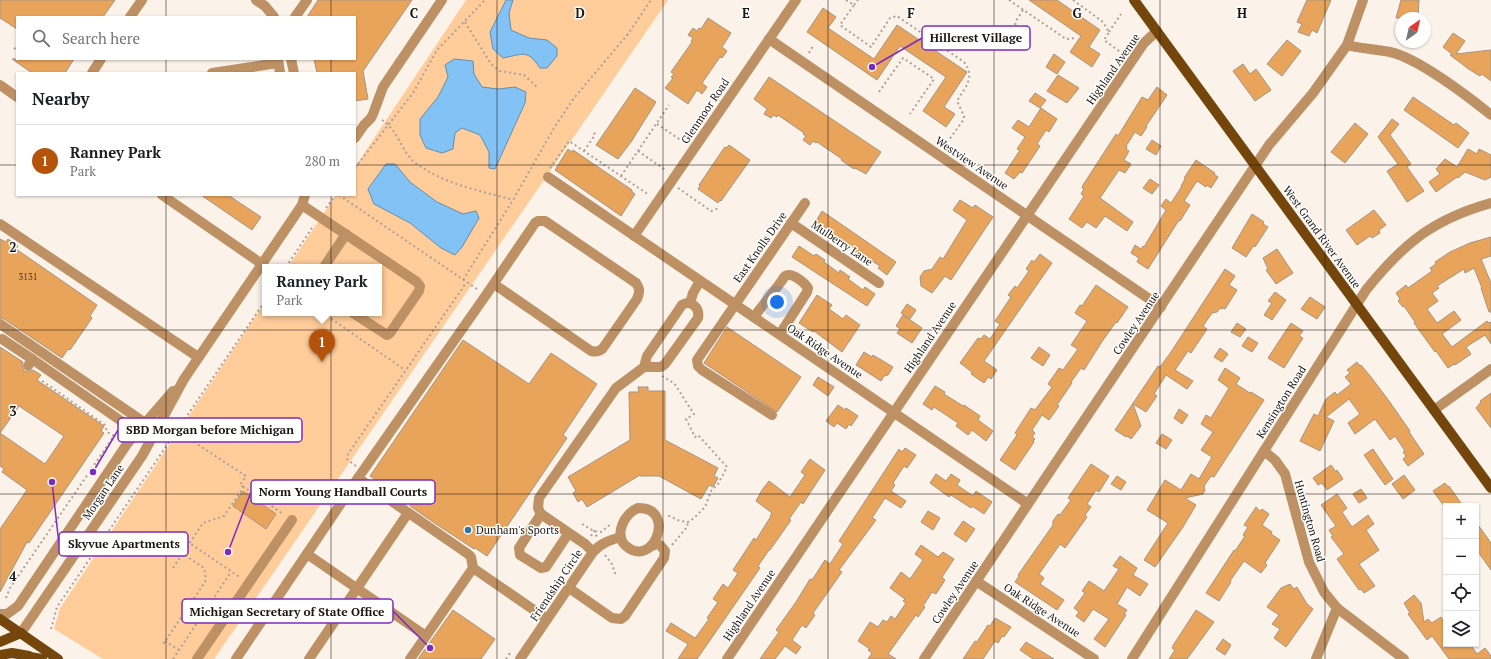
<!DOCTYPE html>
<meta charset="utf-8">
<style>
:root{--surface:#fff;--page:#f2f2f2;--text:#202124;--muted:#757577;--line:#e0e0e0;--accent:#b45309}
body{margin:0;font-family:"PT Serif",serif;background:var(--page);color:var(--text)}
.controls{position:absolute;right:12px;bottom:12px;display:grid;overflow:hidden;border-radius:0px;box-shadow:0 1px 3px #0004}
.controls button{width:36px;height:36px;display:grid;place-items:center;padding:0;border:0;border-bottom:1px solid var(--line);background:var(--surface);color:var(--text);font:20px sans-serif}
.compass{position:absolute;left:1395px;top:12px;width:36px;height:36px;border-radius:50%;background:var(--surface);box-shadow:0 1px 3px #0004;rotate:34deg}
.you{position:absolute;left:777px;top:302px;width:14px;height:14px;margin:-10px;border:3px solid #fff;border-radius:50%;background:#1a73e8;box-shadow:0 0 0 6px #1a73e833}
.badge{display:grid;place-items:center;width:26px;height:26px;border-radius:50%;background:var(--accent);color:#fff;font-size:13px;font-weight:700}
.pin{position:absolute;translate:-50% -33px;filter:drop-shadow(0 1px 2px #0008)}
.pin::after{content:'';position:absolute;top:21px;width:14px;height:12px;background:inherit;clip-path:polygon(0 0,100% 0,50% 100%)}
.popup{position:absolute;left:262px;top:264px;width:120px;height:52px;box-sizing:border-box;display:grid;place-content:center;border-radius:0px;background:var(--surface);filter:drop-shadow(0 1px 3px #0005);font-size:13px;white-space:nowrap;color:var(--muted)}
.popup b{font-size:15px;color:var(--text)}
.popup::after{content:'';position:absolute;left:50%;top:100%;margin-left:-8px;border:8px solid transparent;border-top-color:var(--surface)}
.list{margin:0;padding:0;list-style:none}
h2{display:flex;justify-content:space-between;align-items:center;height:52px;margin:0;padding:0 16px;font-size:17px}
h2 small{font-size:13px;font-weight:400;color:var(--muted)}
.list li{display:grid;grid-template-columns:26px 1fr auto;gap:12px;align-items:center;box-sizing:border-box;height:72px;padding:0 16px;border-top:1px solid var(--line)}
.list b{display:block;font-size:15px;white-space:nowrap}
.list p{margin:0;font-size:13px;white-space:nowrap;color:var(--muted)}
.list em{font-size:13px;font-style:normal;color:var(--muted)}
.icon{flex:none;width:22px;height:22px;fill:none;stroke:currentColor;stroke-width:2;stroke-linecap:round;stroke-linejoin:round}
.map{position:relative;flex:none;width:1491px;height:659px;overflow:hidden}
.search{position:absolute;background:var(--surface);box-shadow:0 1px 3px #0004;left:16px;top:16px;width:340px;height:44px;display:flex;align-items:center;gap:10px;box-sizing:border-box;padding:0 14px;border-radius:0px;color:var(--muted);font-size:15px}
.panel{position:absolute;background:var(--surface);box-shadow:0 1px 3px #0004;left:16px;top:72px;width:340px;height:124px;border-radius:0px}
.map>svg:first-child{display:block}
.green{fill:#ffcc9a}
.water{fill:#82c2f4;stroke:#648eaf}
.building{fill:#e9a45c;stroke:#a8937f;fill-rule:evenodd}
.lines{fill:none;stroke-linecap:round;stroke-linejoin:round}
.path{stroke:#aaa29a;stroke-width:2;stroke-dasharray:2 3;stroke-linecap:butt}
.minor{stroke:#be9164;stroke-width:10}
.major{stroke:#74460c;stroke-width:10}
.grid{fill:none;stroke:#1d150e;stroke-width:1;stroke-opacity:0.55}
.poi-dot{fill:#2c77aa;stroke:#fff;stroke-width:1.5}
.labels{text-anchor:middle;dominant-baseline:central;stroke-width:3;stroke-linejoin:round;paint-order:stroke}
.number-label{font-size:9px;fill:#503922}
.street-label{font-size:11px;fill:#1d150e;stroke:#fff}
.poi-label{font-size:11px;fill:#1d150e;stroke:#fff;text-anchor:start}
.grid-label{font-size:13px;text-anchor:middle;font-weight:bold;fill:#1d150e;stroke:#fff;stroke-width:3;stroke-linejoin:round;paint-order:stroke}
.leader{fill:none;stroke:#7b2cbf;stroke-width:1.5}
.callout-dot{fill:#7b2cbf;stroke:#fff;stroke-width:1.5}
.callout{fill:#fff;stroke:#7b2cbf;stroke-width:1.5}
.callout-label{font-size:12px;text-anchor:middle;font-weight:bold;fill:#1d150e}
</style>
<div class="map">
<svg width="1491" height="659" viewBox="0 0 1491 659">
<rect width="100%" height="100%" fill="#fbf2ea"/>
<polygon class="green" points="466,0 668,0 214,659 103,659 54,629 60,608 265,302 265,313 379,313 379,267 288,267 336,195 355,195 355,167"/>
<g class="water">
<path d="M506,0H513L509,13L511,30L529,38L547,40L557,48V56L547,68H540C527,49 524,54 503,58L493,49L490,32Z"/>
<polygon points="454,59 473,61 474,74 482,87 498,89 515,87 526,92 525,103 495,169 489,168 489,152 480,135 462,128 455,133 453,149 442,153 426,148 420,135 420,119 438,97 448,77 445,65"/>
<polygon points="386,164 395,164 410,182 437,202 463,214 476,211 479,218 462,247 455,255 441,248 410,223 374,204 368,189"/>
</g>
<g class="building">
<polygon points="0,0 115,0 103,17 17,17 17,29 0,18"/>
<polygon points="318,0 412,0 363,71 368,99 355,101 355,73 317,73 314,59 355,59 355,17 307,17"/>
<polygon points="1029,0 1057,0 1100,30 1089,47 1100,54 1092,67 1070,52 1081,36"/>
<polygon points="1307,0 1331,0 1317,33 1312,30 1309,36 1298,32 1302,24 1297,22"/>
<polygon points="1401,0 1419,0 1418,18 1396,18"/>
<polygon points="823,8 836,17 828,28 874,59 897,25 967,72 944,107 955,114 946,127 923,111 946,77 900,46 877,80 807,32"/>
<polygon points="708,18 731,33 722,47 727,51 722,58 720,57 702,83 707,87 702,94 697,90 688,104 665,88 673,78 671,77 674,74 671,72 692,42 691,41 693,38 688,35 693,28 697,31 699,28 701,29"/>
<polygon points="1453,33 1465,41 1456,54 1491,50 1491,81 1482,74 1480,76 1470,70 1450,55 1453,55 1443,47"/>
<polygon points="1287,40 1301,51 1282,76 1267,64"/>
<polygon points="1054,54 1065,62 1057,74 1046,67"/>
<polygon points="12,59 74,59 65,73 32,73"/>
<polygon points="1243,64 1250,74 1256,69 1271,90 1255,101 1233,71"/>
<polygon points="1058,75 1079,88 1067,103 1047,91"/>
<polygon points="769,77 881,152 866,174 855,168 854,169 841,160 842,159 817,142 816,143 813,141 810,145 803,140 806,136 803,134 804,133 778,115 777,117 773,115 771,118 764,114 767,109 754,99"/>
<polygon points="1157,87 1167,95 1146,126 1147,127 1141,136 1135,132 1126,146 1127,147 1126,149 1129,151 1124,160 1131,164 1125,173 1119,170 1100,198 1133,222 1127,231 1105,216 1096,228 1087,222 1082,228 1069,219 1084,196 1081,194 1084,189 1082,188 1083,185 1116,134 1118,136 1142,97 1148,100"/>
<polygon points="635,88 656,102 631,142 618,159 596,145"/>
<polygon points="1035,93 1046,100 1040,108 1029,101"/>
<polygon points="1413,97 1454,125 1456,123 1469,133 1458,148 1404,110"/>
<polygon points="1041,108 1057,119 1049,132 1046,130 1037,144 1040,146 1022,173 1020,172 1014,179 1005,173 1020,150 1017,149 1025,137 1012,128 1018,120 1029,127"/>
<polygon points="1392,119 1399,124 1390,135 1411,164 1407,167 1424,191 1407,202 1387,171 1398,164 1378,137"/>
<polygon points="1355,123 1368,134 1345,163 1331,152"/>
<polygon points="1152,140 1161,146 1156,155 1146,149"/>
<polygon points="729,145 750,160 721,201 720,200 718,203 698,189 700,186 699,185 722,151 725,147 726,148"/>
<polygon points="568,149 572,152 573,150 632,190 632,192 635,194 621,216 555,170"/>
<polygon points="1468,149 1477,154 1479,149 1491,155 1491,177 1485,180 1465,172 1458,178 1457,177 1436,192 1429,182 1440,174 1436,169 1445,159 1457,167"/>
<polygon points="1196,160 1215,173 1214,174 1218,177 1211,188 1207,185 1206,187 1197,181 1184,201 1190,205 1180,221 1179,220 1148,269 1137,262 1139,258 1131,253 1135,245 1141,249 1143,246 1144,247 1166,210 1161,206 1166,199 1171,203 1182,186 1181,186 1185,179 1184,178"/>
<polygon points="1150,179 1159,185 1152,194 1143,188"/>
<polygon points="201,195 228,195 261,217 252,230"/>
<polygon points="960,200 973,208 975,205 993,217 951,280 945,276 932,293 921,286 920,277 924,271 932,269 940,257 943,259 967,220 953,210"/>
<polygon points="1374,210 1386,225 1379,230 1380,233 1372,238 1370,236 1357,245 1346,230"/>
<polygon points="822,211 896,262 887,275 878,268 880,266 864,256 863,258 853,251 855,249 840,239 838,242 828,235 830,232 815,223"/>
<polygon points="1252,214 1264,222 1263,224 1268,227 1255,247 1254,245 1246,257 1232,248"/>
<polygon points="1491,237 1491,256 1481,259 1491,283 1491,312 1489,312 1481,288 1482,288 1474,268 1465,273 1464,269 1437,286 1439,288 1432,293 1438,301 1427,309 1437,323 1454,311 1461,320 1442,334 1452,347 1487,321 1488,323 1491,322 1491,344 1485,335 1466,347 1471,354 1455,365 1454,364 1448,368 1436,351 1435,352 1419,330 1414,323 1415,322 1404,306 1403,307 1398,301 1400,299 1396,293 1406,285 1408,288 1432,271 1430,268 1436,264 1435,262 1450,252 1470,243"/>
<polygon points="0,239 6,242 8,239 18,246 16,249 97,305 90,316 92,318 70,350 68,349 62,358 4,319 0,318"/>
<polygon points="799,246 814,256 816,254 825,260 824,262 839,273 840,270 850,277 848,279 863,290 865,287 875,294 867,306 792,257"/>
<polygon points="1277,249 1293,273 1276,284 1266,270 1268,269 1263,258"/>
<polygon points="1040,254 1052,263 984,361 997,370 991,379 988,377 984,383 971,374 972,372 960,363 978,338 981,339 984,335 990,339 1000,324 995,321 1011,297 1008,295 1015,286 1017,288 1029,271 1026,269 1032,260 1034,262"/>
<polygon points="1225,269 1235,276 1229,285 1237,290 1225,309 1223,308 1222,309 1220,308 1217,312 1212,313 1203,326 1207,329 1191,353 1188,351 1175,370 1193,381 1187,389 1166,375 1154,394 1157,396 1146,412 1133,404 1141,426 1131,439 1127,436 1126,437 1115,430 1158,366 1160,367 1171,352"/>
<polygon points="1096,285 1128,307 1117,323 1116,322 1103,340 1084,370 1081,368 1071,382 1072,383 1057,405 1059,406 1049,420 1042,415 1032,430 1035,433 1032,437 1035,439 1033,441 1034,442 1015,470 1000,460 1017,435 1015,433 1031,408 1035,410 1052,387 1048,384 1059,368 1063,370 1078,349 1071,345 1087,321 1075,313 1080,305 1082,306"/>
<polygon points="1275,292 1286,300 1272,320 1264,315 1272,303 1268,301"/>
<polygon points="817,295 832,305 829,309 843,319 846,315 860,325 842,352 814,331 813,332 799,323"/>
<polygon points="1310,297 1325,307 1317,319 1301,309"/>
<polygon points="907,304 916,310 910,319 901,313"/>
<polygon points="903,315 922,328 912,343 897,333 900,329 896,326"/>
<polygon points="1237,323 1246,329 1240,337 1231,332"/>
<polygon points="1291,323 1303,331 1299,336 1303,338 1284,368 1268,358"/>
<polygon points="727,327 801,377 777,412 704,363"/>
<polygon points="1248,337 1258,343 1252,352 1242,346"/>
<polygon points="463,340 529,384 551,353 597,384 563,435 567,438 487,556 475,548 474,549 436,524 410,506 411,504 370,476"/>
<path d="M0,347L23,362L22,366L24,371L28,372L33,370L41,375L37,380L104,426L101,431L104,433L29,543L27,542L0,592V529L27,490L2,472L4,469L0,466ZM19,406L64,436L45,464L0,433Z"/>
<polygon points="1039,347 1050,355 1043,366 1031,358"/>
<polygon points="1220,348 1228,354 1222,362 1214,357"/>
<polygon points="864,352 872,357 873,355 893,367 888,375 884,376 881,381 856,365"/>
<polygon points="1357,362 1360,366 1361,365 1371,377 1389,401 1410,431 1409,432 1424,454 1408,466 1403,459 1406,456 1403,452 1405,451 1395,436 1390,440 1375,419 1355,434 1348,423 1360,414 1349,399 1326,417 1334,421 1320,451 1300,441 1314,414 1318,416 1326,399 1335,392 1337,395 1351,384 1345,377 1350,373 1347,370"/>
<polygon points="1225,368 1240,378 1236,384 1250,393 1251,392 1264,400 1214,477 1211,476 1204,486 1205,490 1203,494 1185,498 1196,505 1183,527 1155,567 1144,560 1168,523 1147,510 1165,480 1181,490 1191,474 1199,479 1212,457 1201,450 1213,432 1201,424 1206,415 1211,418 1229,388 1218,380"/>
<polygon points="818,377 834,387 828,396 813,385"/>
<polygon points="935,386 945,392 944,394 963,406 964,405 980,416 978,420 993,431 986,441 972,430 968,435 956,426 958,423 934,407 932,410 923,404"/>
<polygon points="638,387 648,387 648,391 665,391 665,440 718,468 714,476 718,478 713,487 709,485 701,499 659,476 640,476 640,475 587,507 582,499 578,502 573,493 576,491 568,477 630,440 629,392 639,392"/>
<polygon points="1491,393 1491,428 1476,408 1481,402 1480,401"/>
<polygon points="838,405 845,410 846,408 858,416 851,426 849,424 846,429 837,423 834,427 826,421"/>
<polygon points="1179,409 1188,415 1182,424 1174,418"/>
<polygon points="1162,434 1172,440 1166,449 1156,443"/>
<polygon points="905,448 916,455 907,468 904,466 893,483 895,485 891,491 906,501 901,508 885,498 872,518 876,520 839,570 842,572 813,613 815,615 806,628 802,625 792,640 801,647 796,654 785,646 775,659 760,659 779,632 776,630 796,602 810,579 812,580 825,560 830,564 843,544 839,541 843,535 899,449 902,452"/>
<polygon points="1373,449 1393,479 1385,485 1364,455"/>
<polygon points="810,459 825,470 808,496 803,504 801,502 789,519 791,520 770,550 769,550 758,566 760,568 697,659 678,659 688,644 666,631 671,623 695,638 696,637 709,619 707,618 718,602 713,599 723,584 728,588 738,573 733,570 754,538 756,540 771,516 770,516 772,513 756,501 762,490 769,481 790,497 805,475 801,472"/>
<polygon points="1091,464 1109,476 1099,492 1096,490 1087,504 1091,507 1085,515 1087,517 1065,548 1060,544 1039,574 1044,578 1040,584 1064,600 1057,610 1015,582 1019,576 1018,575 1053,525 1053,521 1058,514 1060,515 1071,500 1068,498"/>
<polygon points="1331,465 1336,472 1337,470 1343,479 1327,490 1322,483 1318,485 1313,478"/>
<polygon points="936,474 946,481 951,474 960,480 957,485 973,496 976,491 992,502 984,514 972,506 971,508 951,495 949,497 930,483"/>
<polygon points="1404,475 1415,490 1403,499 1392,484"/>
<polygon points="1117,476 1126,482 1121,490 1111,484"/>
<polygon points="1445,483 1448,487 1449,486 1463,506 1444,506 1433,491"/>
<polygon points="1361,489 1367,498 1359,503 1353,494"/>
<polygon points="243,491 276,514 266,529 233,506"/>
<polygon points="1337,494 1347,508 1342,512 1352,527 1368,515 1374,524 1366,530 1379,550 1359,564 1375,586 1364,593 1361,589 1359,590 1337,559 1344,554 1331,537 1333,536 1329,530 1336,526 1321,505"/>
<polygon points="1256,507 1260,511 1262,509 1269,514 1262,525 1272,532 1271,534 1280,540 1265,563 1267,565 1261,573 1244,561 1230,581 1231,582 1219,601 1206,593 1234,550 1235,551 1245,536 1243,535 1248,527 1244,525"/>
<polygon points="928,511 940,518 933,530 921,522"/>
<polygon points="963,521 975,529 966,542 954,534"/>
<polygon points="1476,522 1491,543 1491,570 1476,549"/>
<polygon points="921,545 938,557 943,552 954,559 942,577 945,580 936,594 932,592 923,606 925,607 918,617 916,615 888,654 896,659 868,659 872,653 868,650 870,649 858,641 870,622 878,627 883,620 887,622 891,616 895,619 906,603 903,601 905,599 890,588 901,572 910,579 923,560 915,554"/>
<polygon points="1120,556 1137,568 1133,575 1148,584 1140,596 1127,587 1117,604 1127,610 1124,614 1126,615 1105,647 1094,639 1109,619 1093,609 1084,622 1076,616 1079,612 1074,608 1085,593 1082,591 1089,581 1104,591 1119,569 1113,566"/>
<polygon points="1290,584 1294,589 1297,587 1307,604 1313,609 1286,647 1274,638 1280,629 1272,624 1279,615 1267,607 1281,588"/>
<polygon points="1414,595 1421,603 1424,622 1428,619 1432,623 1441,617 1446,624 1446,644 1470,644 1477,654 1485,648 1491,656 1491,659 1449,659 1432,636 1427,640 1408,614 1410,613 1404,603"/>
<polygon points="453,610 495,639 481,659 418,659"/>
<polygon points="1196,610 1214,622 1187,659 1169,659 1175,650 1172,648 1174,644"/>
<polygon points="995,618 1011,627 1004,637 1002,636 998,643 995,641 983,659 963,659 975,641 977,642 988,625 990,626"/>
<polygon points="1223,639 1231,645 1225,655 1216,649"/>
<polygon points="1026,642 1054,659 1033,659 1020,650"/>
</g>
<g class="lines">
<g class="path">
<path d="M846,0L854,5L840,25L871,47L890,18L897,16L964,62C976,78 965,87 957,101L964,116V119L949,140"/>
<polyline points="1009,0 1066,39 1076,38"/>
<polyline points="1073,0 1103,22 1109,32 1104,40 1123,54"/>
<polyline points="854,5 858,0"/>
<polyline points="1023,10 1016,21 1014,30 1017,37 1025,42 1030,51"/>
<polyline points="465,22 491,64 500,71 524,75 537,87"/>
<polyline points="1109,32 1121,14"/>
<polyline points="14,49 17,47"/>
<polyline points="809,53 813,46"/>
<polyline points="879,92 903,58 934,79 910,114"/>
<path d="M382,120C396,128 401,149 413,161C416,164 420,166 423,168C451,186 482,191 513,200"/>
<polyline points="657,124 685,143"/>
<polyline points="584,151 595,135 593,130"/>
<polyline points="638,151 667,171"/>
<polyline points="355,168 413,93 437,50 485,0"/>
<polyline points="550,168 569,141 649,195"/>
<polyline points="621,176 669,105"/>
<polyline points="678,188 711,211 719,208"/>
<polyline points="339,195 477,289"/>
<polyline points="326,208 336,195"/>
<polyline points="286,267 314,225"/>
<polyline points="463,280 513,200 554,128 574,98 628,34 651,0"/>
<polyline points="323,313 405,370"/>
<polyline points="662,376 674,383 694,414 686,419 695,437 698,435 727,467 718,484 711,491 705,507 694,518 688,522 680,521 667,515"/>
<polyline points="177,431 246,476 240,485 244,487"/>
<polyline points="356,466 347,459 348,454 466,283"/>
<polyline points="582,524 594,531 601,532 612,523"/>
<polyline points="179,536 241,578"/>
<polyline points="591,536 594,531 597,537"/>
<polyline points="672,545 687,527 688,522"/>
<polyline points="605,555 612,564 616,576"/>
<polyline points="173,568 203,523 224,516 244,487 283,514"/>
<polyline points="6,598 10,588 114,436 107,432 105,425 41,380"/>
<polyline points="51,629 57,607 265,301"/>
<polyline points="165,641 179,650"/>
<polyline points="163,642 164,643 205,582 206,578 204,568 183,554"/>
<polyline points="173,659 231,572"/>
<polyline points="506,659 510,653"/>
</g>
<g class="minor">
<polyline points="256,0 265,6 274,17"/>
<polyline points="130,17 142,0"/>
<polyline points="295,17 307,0"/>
<polyline points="769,39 1161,307"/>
<path d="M1347,45C1361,49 1376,49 1390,52C1418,58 1469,97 1491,115"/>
<polyline points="278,59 280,73"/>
<polyline points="291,59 294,73"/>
<polyline points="92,73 101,59"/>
<polyline points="212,73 278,63"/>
<polyline points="0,85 17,97"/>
<polyline points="355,138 364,125 371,118 373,114 383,87 442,0"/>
<polyline points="548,177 1028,504"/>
<polyline points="162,195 262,264"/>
<polyline points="302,205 417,282 420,286 419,291 390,333 387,335 353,313"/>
<polyline points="791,223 879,283"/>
<polyline points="0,224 198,357"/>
<polyline points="634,236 796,0"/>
<polyline points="324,267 346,234"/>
<polyline points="690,303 693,293 700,281"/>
<path d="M754,317C764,303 775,291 785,276C792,272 804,282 808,288L807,292L780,334"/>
<polyline points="0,324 145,423"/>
<polyline points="2,339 32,359"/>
<polyline points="28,366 32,359 137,432"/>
<polyline points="1434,410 1491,369"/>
<polyline points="772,415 702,370 698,366 697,360 805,203"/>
<polyline points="1264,451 1275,460 1285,474 1309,562 1324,592 1337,608 1404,659"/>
<polyline points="358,478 468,554 471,557 473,568"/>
<path d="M638,508C677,507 654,570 626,546C613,535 625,513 638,508Z"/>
<polyline points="541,514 519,548 520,555 541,568 546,567 568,534"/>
<path d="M593,552L585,544L541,514L538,508L539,498L616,388L644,367H661L665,364L698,318C700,308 691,299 682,305L647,356L644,367"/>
<polyline points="307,554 426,636 473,568 547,619"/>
<polyline points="976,581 1094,659"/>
<polyline points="569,588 612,618 621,619 625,616 664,558 665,551 660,545 656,544 652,546"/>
<polyline points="0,614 7,614 18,606 127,444 173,391"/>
<polyline points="21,633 142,456 184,379 302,205 305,195"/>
<polyline points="197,659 292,520"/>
<path d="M236,659L358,478L486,295L535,223L538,221H545L636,283C640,289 640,292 637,299L603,348C600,352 596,352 591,351L494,284"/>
<polyline points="309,659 408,513"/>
<polyline points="410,659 426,636"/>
<path d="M520,659L593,552C601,543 610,540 621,537"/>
<polyline points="727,659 1144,43 1157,31"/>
<polyline points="924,659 1269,145 1313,93 1347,45 1363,0"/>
<path d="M1132,659L1366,290C1403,244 1433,219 1491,203"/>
<polyline points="1316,659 1337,608"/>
</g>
<g class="major">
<polyline points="1134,0 1491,488"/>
<polyline points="0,619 58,659"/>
<polyline points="0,642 21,633"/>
<polyline points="0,655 12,653 29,656"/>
<polyline points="24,656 42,659"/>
</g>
</g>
<path class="grid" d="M166,0V17M331,0V17M497,0V659M663,0V659M828,0V659M994,0V659M1160,0V659M1325,0V659M166,59V73M331,59V73M0,165H17M355,165H1491M166,195V659M331,195V659M0,330H1491M0,494H1491"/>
<circle class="poi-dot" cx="468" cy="530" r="4"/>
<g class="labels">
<g class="number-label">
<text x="28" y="277">3131</text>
</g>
<g class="street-label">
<text transform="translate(1113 69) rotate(-55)">Highland Avenue</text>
<text transform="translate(705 111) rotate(-56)">Glenmoor Road</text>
<text transform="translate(972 163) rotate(34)">Westview Avenue</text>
<text transform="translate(1322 237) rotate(54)">West Grand River Avenue</text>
<text transform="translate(842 243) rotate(34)">Mulberry Lane</text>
<text transform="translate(760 247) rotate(-55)">East Knolls Drive</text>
<text transform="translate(1136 323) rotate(-56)">Cowley Avenue</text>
<text transform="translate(930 337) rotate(-56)">Highland Avenue</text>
<text transform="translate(825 351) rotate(34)">Oak Ridge Avenue</text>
<text transform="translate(1281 402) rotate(-58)">Kensington Road</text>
<text transform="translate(103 492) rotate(-56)">Morgan Lane</text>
<text transform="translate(1310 521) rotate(74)">Huntington Road</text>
<text transform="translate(556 585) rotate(-56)">Friendship Circle</text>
<text transform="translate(955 592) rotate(-56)">Cowley Avenue</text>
<text transform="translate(749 605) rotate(-56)">Highland Avenue</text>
<text transform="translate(1042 610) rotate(33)">Oak Ridge Avenue</text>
</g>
<g class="poi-label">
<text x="476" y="530">Dunham's Sports</text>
</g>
</g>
<g class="grid-label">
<text x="414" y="18">C</text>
<text x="580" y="18">D</text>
<text x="746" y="18">E</text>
<text x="911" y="18">F</text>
<text x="1077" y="18">G</text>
<text x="1242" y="18">H</text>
<text x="13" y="252">2</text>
<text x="13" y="416">3</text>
<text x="13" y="581">4</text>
</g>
<path class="leader" d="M872 67L922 38M93 472L118 430M228 552L251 492M52 482L59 544M430 648L393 611"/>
<g class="callout-dot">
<circle cx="872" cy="67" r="4"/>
<circle cx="93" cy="472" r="4"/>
<circle cx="228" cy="552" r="4"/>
<circle cx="52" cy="482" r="4"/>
<circle cx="430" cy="648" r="4"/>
</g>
<g class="callout">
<rect x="922" y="26" width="108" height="24" rx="4"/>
<rect x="118" y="418" width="184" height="24" rx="4"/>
<rect x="251" y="480" width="184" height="24" rx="4"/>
<rect x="59" y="532" width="129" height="24" rx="4"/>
<rect x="182" y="599" width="211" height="24" rx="4"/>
</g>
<g class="callout-label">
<text x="976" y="42">Hillcrest Village</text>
<text x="210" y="434">SBD Morgan before Michigan</text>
<text x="343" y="496">Norm Young Handball Courts</text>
<text x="124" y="548">Skyvue Apartments</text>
<text x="287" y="616">Michigan Secretary of State Office</text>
</g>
</svg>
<div class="controls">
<button>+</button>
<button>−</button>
<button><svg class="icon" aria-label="locate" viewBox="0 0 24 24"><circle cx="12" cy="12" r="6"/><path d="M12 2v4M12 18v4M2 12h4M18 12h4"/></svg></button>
<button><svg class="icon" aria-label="layers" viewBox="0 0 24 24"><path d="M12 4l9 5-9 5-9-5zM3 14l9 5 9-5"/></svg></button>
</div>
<svg class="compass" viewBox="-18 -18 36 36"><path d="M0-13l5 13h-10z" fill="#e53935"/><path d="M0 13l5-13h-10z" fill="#757577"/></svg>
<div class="you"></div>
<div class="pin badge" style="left:322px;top:362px">1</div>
<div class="popup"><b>Ranney Park</b>Park</div>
<div class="search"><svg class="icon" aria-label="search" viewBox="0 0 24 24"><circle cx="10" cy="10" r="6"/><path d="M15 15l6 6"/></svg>Search here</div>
<section class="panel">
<h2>Nearby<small></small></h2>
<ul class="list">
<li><span class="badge">1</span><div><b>Ranney Park</b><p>Park</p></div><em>280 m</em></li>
</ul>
</section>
</div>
